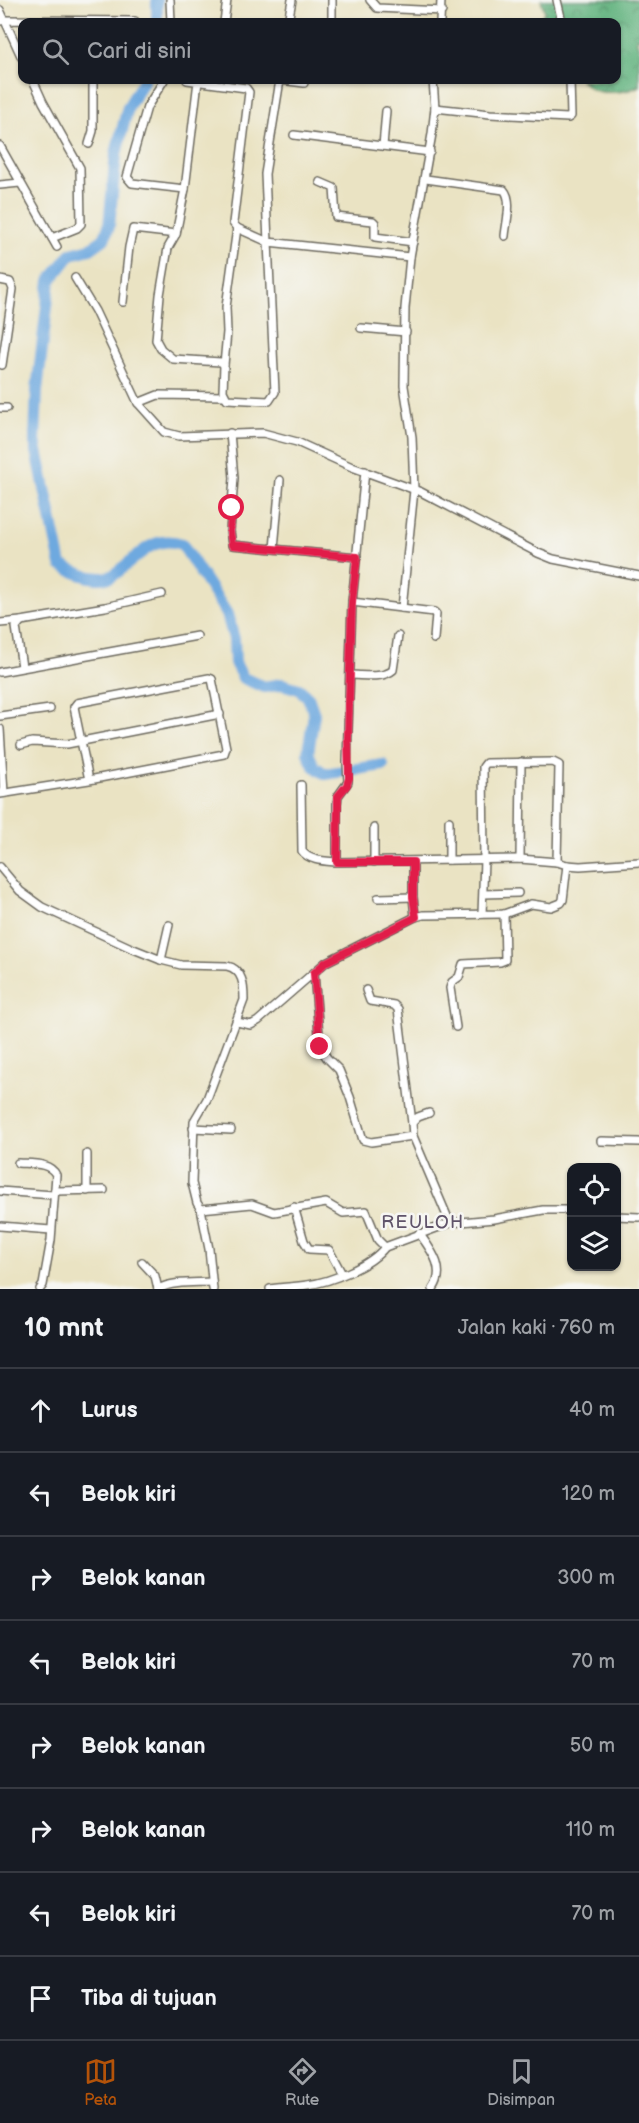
<!DOCTYPE html>
<html lang="id">
<meta charset="utf-8">
<style>
:root{--surface:#171b24;--page:#242831;--text:#f1f3f6;--muted:#9ea1a6;--line:#363941;--accent:#b45309}
body{margin:0;font-family:"Balsamiq Sans",sans-serif;background:var(--page);color:var(--text)}
.controls{position:absolute;right:18px;bottom:18px;display:grid;overflow:hidden;border-radius:12px;box-shadow:0 2px 4px #0004}
.controls button{width:54px;height:54px;display:grid;place-items:center;padding:0;border:0;border-bottom:2px solid var(--line);background:var(--surface);color:var(--text);font:30px sans-serif}
.stop{position:absolute;width:18px;height:18px;margin:-14px;border:4px solid #e11d48;border-radius:50%;background:#fff}
.stop.end{background:#e11d48;border-color:#fff;box-shadow:0 2px 6px #0008}
.list{margin:0;padding:0;list-style:none}
h2{display:flex;justify-content:space-between;align-items:center;height:78px;margin:0;padding:0 24px;font-size:26px}
h2 small{font-size:20px;font-weight:400;color:var(--muted)}
.list li{display:grid;grid-template-columns:39px 1fr auto;gap:18px;align-items:center;box-sizing:border-box;height:84px;padding:0 24px;border-top:2px solid var(--line)}
.list b{display:block;font-size:22px;white-space:nowrap}
.list em{font-size:20px;font-style:normal;color:var(--muted)}
.icon{flex:none;width:33px;height:33px;fill:none;stroke:currentColor;stroke-width:2;stroke-linecap:round;stroke-linejoin:round}
.map{position:relative;flex:none;width:639px;height:1289px;overflow:hidden}
.search{position:absolute;background:var(--surface);box-shadow:0 2px 4px #0004;left:18px;right:18px;top:18px;height:66px;display:flex;align-items:center;gap:15px;box-sizing:border-box;padding:0 21px;border-radius:12px;color:var(--muted);font-size:22px}
.sheet{height:750px;background:var(--surface)}
nav{display:flex;justify-content:space-around;align-items:center;box-sizing:border-box;height:84px;border-top:2px solid var(--line);background:var(--surface);font-size:16px;color:var(--muted)}
nav a{display:grid;justify-items:center;gap:3px}
nav .on{color:var(--accent)}
.map>svg:first-child{display:block}
.forest{fill:url(#forest-crowns);stroke:#466f55;stroke-width:1.5}
.lines{fill:none;stroke-linecap:round;stroke-linejoin:round}
.river{stroke:#6ea9df;stroke-width:12}
.minor-casing{stroke:#6e6b60;stroke-width:10}
.minor{stroke:#fff;stroke-width:7}
.route{stroke:#e11d48;stroke-width:8}
.labels{text-anchor:middle;dominant-baseline:central;stroke-width:5;stroke-linejoin:round;paint-order:stroke}
.quarter-label{font-size:18px;letter-spacing:1.5px;fill:#60546a;stroke:#f6f6f2}
</style>
<div class="map">
<svg width="639" height="1289" viewBox="0 0 639 1289">
<defs>
<pattern id="forest-crowns" width="20" height="18" patternUnits="userSpaceOnUse" patternTransform="scale(1.5)"><rect width="20" height="18" fill="#62b37f"/><path d="M2 6a3 3 0 1 1 6 0M12 15a3 3 0 1 1 6 0" fill="none" stroke="#519268"/></pattern>
</defs>
<rect width="100%" height="100%" fill="#f6f6f2"/>
<filter id="ink" filterUnits="userSpaceOnUse"><feTurbulence type="fractalNoise" baseFrequency=".0167" numOctaves="2"/><feDisplacementMap in="SourceGraphic" scale="12" xChannelSelector="R" yChannelSelector="G"/><feConvolveMatrix kernelMatrix="1 2 1 2 8 2 1 2 1" color-interpolation-filters="sRGB"/></filter>
<filter id="wash" filterUnits="userSpaceOnUse"><feTurbulence type="fractalNoise" baseFrequency=".008" numOctaves="4" result="noise"/><feDisplacementMap in="SourceGraphic" scale="24" xChannelSelector="R" yChannelSelector="G"/><feGaussianBlur stdDeviation="1.35" result="paint"/><feColorMatrix in="noise" values="0 0 0 0 0 0 0 0 0 0 0 0 0 0 0 0 0 1.4 0 .05"/><feComposite in="paint" operator="in"/></filter>
<g filter="url(#wash)">
<rect width="100%" height="100%" fill="#eae3c3"/>
<path class="forest" d="M541,0H639V39L636,38L639,49V86C628,92 604,95 592,89C588,87 584,83 581,80H616V22H536L545,12Z"/>
<g class="lines">
<g class="river">
<polyline points="157,22 157,0"/>
<path d="M144,80L128,107L116,154L109,226L104,239L90,249L71,254L50,281L37,390L35,441L61,565C75,573 94,581 110,577C115,575 120,570 125,566C143,551 157,535 182,544L227,614L234,639L235,663L243,678L264,687L282,684L299,689L308,697L314,714L308,753L314,766L325,774L383,765"/>
</g>
</g>
</g>
<g filter="url(#ink)">
<g class="lines">
<defs>
<g id="minor">
<polyline points="170,0 171,22"/>
<polyline points="332,0 332,22"/>
<polyline points="370,0 377,8 442,11"/>
<polyline points="557,0 562,22"/>
<polyline points="0,10 22,58"/>
<polyline points="0,21 4,20 135,21"/>
<polyline points="224,22 227,0"/>
<polyline points="288,22 292,0"/>
<polyline points="440,22 441,0"/>
<polyline points="33,80 43,102 80,168 81,224 77,228 52,238"/>
<polyline points="164,80 147,107 127,177 132,183 185,189"/>
<polyline points="187,80 246,88 249,92 233,223 237,228 268,242 275,392 269,401 227,399 223,391 224,365 221,362 173,359 161,349 156,340 160,295 168,248 176,234 185,189 198,81"/>
<polyline points="280,80 265,174 268,242 410,257"/>
<polyline points="280,80 304,83"/>
<polyline points="435,108 490,114 568,118 571,116 570,80"/>
<polyline points="294,135 430,152"/>
<polyline points="89,144 93,131 93,80"/>
<polyline points="0,146 57,247"/>
<polyline points="383,146 386,111"/>
<path d="M426,179L504,190C513,200 506,223 505,236"/>
<polyline points="320,182 334,188 336,217 373,221 375,223 375,237 413,242"/>
<polyline points="0,185 20,183"/>
<polyline points="75,278 95,311 138,403 164,432 179,436 263,433 297,442 352,467 421,492 538,553 553,559 639,576"/>
<polyline points="0,280 10,282 13,289 2,365"/>
<polyline points="123,302 129,247 133,229 176,234"/>
<polyline points="361,328 406,332"/>
<polyline points="224,365 227,332 226,307 237,228"/>
<polyline points="138,403 158,395 224,396"/>
<polyline points="0,408 7,408"/>
<polyline points="230,433 234,478 230,531 232,545 357,557"/>
<polyline points="365,471 352,602 347,762 348,782 338,796 337,804 337,862 520,859 557,862 567,865 580,866 639,862"/>
<polyline points="274,549 280,480"/>
<polyline points="352,602 434,612 436,614 434,639"/>
<polyline points="402,608 414,490 412,437 404,386 405,308 410,257 432,134 435,108 433,80"/>
<polyline points="0,623 21,621"/>
<polyline points="22,667 16,627 21,621 105,607 162,594"/>
<polyline points="0,672 197,636"/>
<path d="M350,675C363,675 383,679 393,670L398,636"/>
<polyline points="0,716 50,709"/>
<polyline points="0,729 4,793"/>
<polyline points="21,745 32,742 67,744 220,714"/>
<path d="M301,785L302,851C309,861 325,861 337,862"/>
<polyline points="0,794 89,780 224,754 226,748 212,679 209,678 77,703 74,707 89,780"/>
<polyline points="449,821 449,860"/>
<polyline points="374,828 374,862"/>
<polyline points="520,859 521,762"/>
<polyline points="413,862 413,897 415,917"/>
<path d="M0,867L20,891L42,907L131,948L161,960L181,965L227,966C243,969 244,986 244,1000L207,1099L194,1121L192,1183L197,1203L201,1209L252,1204L274,1212L326,1203L343,1213L366,1211L378,1240L385,1247L450,1223L494,1219L543,1210H572"/>
<polyline points="484,894 518,893"/>
<polyline points="378,898 413,897"/>
<polyline points="482,914 484,860 483,767 486,763 553,762 559,765 557,862"/>
<polyline points="161,960 169,925"/>
<polyline points="314,973 320,1047 327,1058 339,1070 350,1097 363,1140 371,1142 413,1136"/>
<polyline points="366,990 370,1001 394,1005 398,1009 412,1123"/>
<polyline points="237,1022 251,1025 258,1021 326,962 415,917 423,915 504,914 531,904 551,907 561,903 563,900 567,865"/>
<polyline points="456,1027 450,988 452,982 459,977 463,964 500,962 505,960 504,914"/>
<polyline points="429,1113 418,1117 412,1123 413,1136 450,1223"/>
<polyline points="193,1128 231,1130"/>
<polyline points="601,1141 639,1142"/>
<polyline points="87,1154 87,1191"/>
<path d="M18,1163C31,1164 50,1162 56,1175L51,1240L43,1285L40,1289"/>
<polyline points="0,1191 53,1195"/>
<polyline points="55,1191 104,1190"/>
<polyline points="294,1207 304,1241 309,1249 329,1250 342,1274"/>
<polyline points="201,1209 209,1249 213,1289"/>
<polyline points="616,1216 639,1217"/>
<polyline points="0,1226 51,1230"/>
<path d="M419,1233C431,1250 447,1269 433,1289"/>
<polyline points="142,1262 155,1276 158,1289"/>
<path d="M158,1289C173,1281 194,1283 211,1282"/>
<path d="M270,1289C282,1287 294,1287 307,1285C330,1282 371,1266 385,1247"/>
</g>
</defs>
<use href="#minor" class="minor-casing"/>
<use href="#minor" class="minor"/>
</g>
</g>
<g class="lines" filter="url(#ink)">
<polyline class="route" points="232,508 230,531 232,545 357,557 352,602 348,738 349,778 347,785 338,796 337,862 413,862 413,897 416,917 326,962 314,973 320,1047"/>
</g>
<g class="labels">
<g class="quarter-label">
<text x="423" y="1222">REULOH</text>
</g>
</g>
</svg>
<div class="controls">
<button><svg class="icon" aria-label="locate" viewBox="0 0 24 24"><circle cx="12" cy="12" r="6"/><path d="M12 2v4M12 18v4M2 12h4M18 12h4"/></svg></button>
<button><svg class="icon" aria-label="layers" viewBox="0 0 24 24"><path d="M12 4l9 5-9 5-9-5zM3 14l9 5 9-5"/></svg></button>
</div>
<div class="stop" style="left:232px;top:508px"></div>
<div class="stop end" style="left:320px;top:1047px"></div>
<div class="search"><svg class="icon" aria-label="search" viewBox="0 0 24 24"><circle cx="10" cy="10" r="6"/><path d="M15 15l6 6"/></svg>Cari di sini</div>
</div>
<section class="sheet">
<h2>10 mnt<small>Jalan kaki · 760 m</small></h2>
<ul class="list">
<li><svg class="icon" aria-label="ahead" viewBox="0 0 24 24"><path d="M12 20V5M6 11l6-6 6 6"/></svg><div><b>Lurus</b></div><em>40 m</em></li>
<li><svg class="icon" aria-label="left" viewBox="0 0 24 24"><path d="M17 20v-9H6M10 6l-5 5 5 5"/></svg><div><b>Belok kiri</b></div><em>120 m</em></li>
<li><svg class="icon" aria-label="right" viewBox="0 0 24 24"><path d="M7 20v-9h11M14 6l5 5-5 5"/></svg><div><b>Belok kanan</b></div><em>300 m</em></li>
<li><svg class="icon" aria-label="left" viewBox="0 0 24 24"><path d="M17 20v-9H6M10 6l-5 5 5 5"/></svg><div><b>Belok kiri</b></div><em>70 m</em></li>
<li><svg class="icon" aria-label="right" viewBox="0 0 24 24"><path d="M7 20v-9h11M14 6l5 5-5 5"/></svg><div><b>Belok kanan</b></div><em>50 m</em></li>
<li><svg class="icon" aria-label="right" viewBox="0 0 24 24"><path d="M7 20v-9h11M14 6l5 5-5 5"/></svg><div><b>Belok kanan</b></div><em>110 m</em></li>
<li><svg class="icon" aria-label="left" viewBox="0 0 24 24"><path d="M17 20v-9H6M10 6l-5 5 5 5"/></svg><div><b>Belok kiri</b></div><em>70 m</em></li>
<li><svg class="icon" aria-label="arrive" viewBox="0 0 24 24"><path d="M6 21V4h12l-3 4 3 4H6"/></svg><div><b>Tiba di tujuan</b></div></li>
</ul>
</section>
<nav>
<a class="on"><svg class="icon" aria-label="map" viewBox="0 0 24 24"><path d="M3 6l6-2 6 2 6-2v14l-6 2-6-2-6 2zM9 4v14M15 6v14"/></svg>Peta</a>
<a><svg class="icon" aria-label="directions" viewBox="0 0 24 24"><path d="M12 3l9 9-9 9-9-9zM9 14v-3h6M13 9l2 2-2 2"/></svg>Rute</a>
<a><svg class="icon" aria-label="saved" viewBox="0 0 24 24"><path d="M7 4h10v16l-5-4-5 4z"/></svg>Disimpan</a>
</nav>
